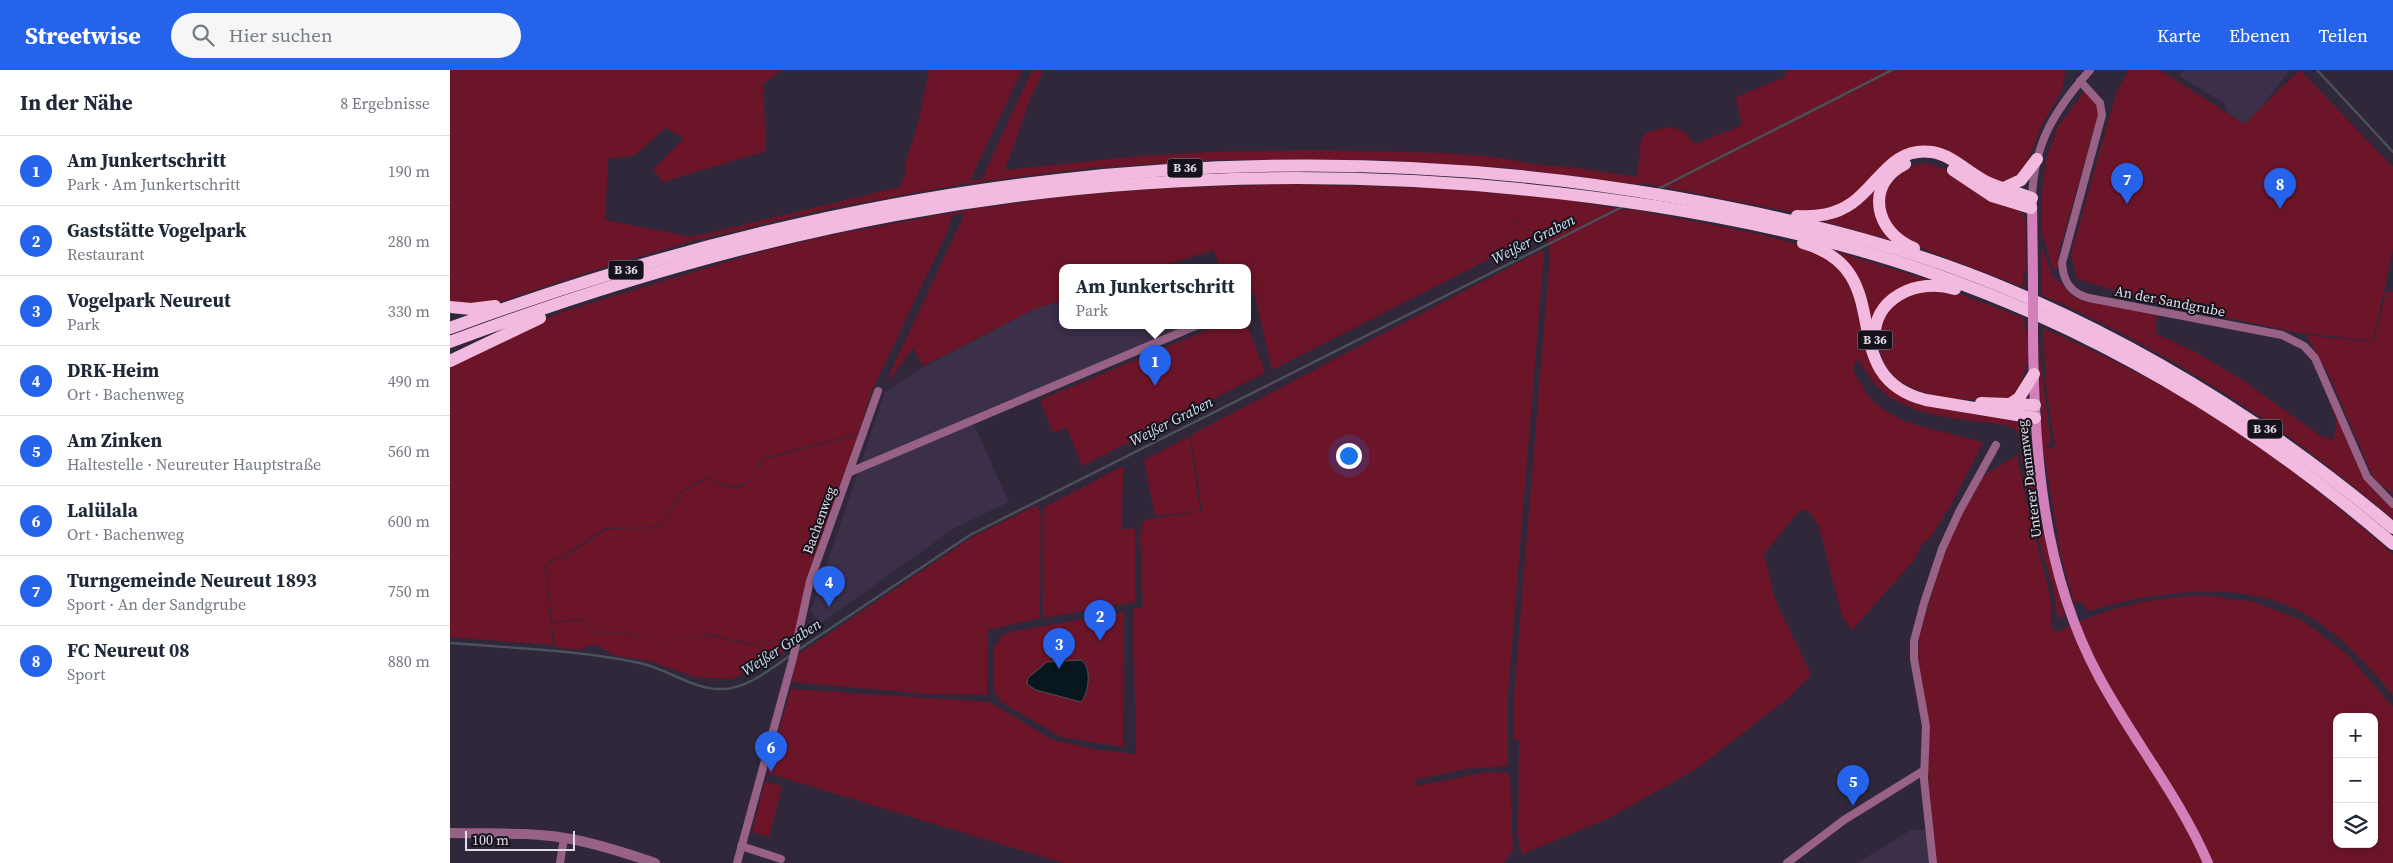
<!DOCTYPE html>
<html lang="de">
<meta charset="utf-8">
<style>
:root{--surface:#fff;--page:#f6f6f7;--text:#1f2937;--muted:#747a83;--line:#e0e1e3;--accent:#2563eb}
body{margin:0;font-family:"Source Serif 4",serif;background:var(--page);color:var(--text)}
.controls{position:absolute;right:15px;bottom:15px;display:grid;overflow:hidden;border-radius:10px;box-shadow:0 2px 8px #0003}
.controls button{width:45px;height:45px;display:grid;place-items:center;padding:0;border:0;border-bottom:1px solid var(--line);background:var(--surface);color:var(--text);font:25px sans-serif}
.scale{position:absolute;left:15px;bottom:12px;width:110px;box-sizing:border-box;padding-left:5px;border:2px solid #e0dbe8;border-top:0;font-size:14px;line-height:18px;white-space:nowrap;color:#e0dbe8;-webkit-text-stroke:4px #16121b;paint-order:stroke}
.you{position:absolute;left:898px;top:385px;width:18px;height:18px;margin:-12px;border:4px solid #fff;border-radius:50%;background:#1a73e8;box-shadow:0 0 0 8px #1a73e833}
.badge{display:grid;place-items:center;width:32px;height:32px;border-radius:50%;background:var(--accent);color:#fff;font-size:16px;font-weight:700}
.pin{position:absolute;translate:-50% -41px;filter:drop-shadow(0 1px 2px #0008)}
.pin::after{content:'';position:absolute;top:26px;width:18px;height:15px;background:inherit;clip-path:polygon(0 0,100% 0,50% 100%)}
.popup{position:absolute;left:609px;top:194px;width:192px;height:65px;box-sizing:border-box;display:grid;place-content:center;border-radius:10px;background:var(--surface);filter:drop-shadow(0 1px 4px #0005);font-size:16px;white-space:nowrap;color:var(--muted)}
.popup b{font-size:19px;color:var(--text)}
.popup::after{content:'';position:absolute;left:50%;top:100%;margin-left:-10px;border:10px solid transparent;border-top-color:var(--surface)}
.list{margin:0;padding:0;list-style:none}
h2{display:flex;justify-content:space-between;align-items:center;height:65px;margin:0;padding:0 20px;font-size:21px}
h2 small{font-size:16px;font-weight:400;color:var(--muted)}
.list li{display:grid;grid-template-columns:32px 1fr auto;gap:15px;align-items:center;box-sizing:border-box;height:70px;padding:0 20px;border-top:1px solid var(--line)}
.list b{display:block;font-size:19px;white-space:nowrap}
.list p{margin:0;font-size:16px;white-space:nowrap;color:var(--muted)}
.list em{font-size:16px;font-style:normal;color:var(--muted)}
.icon{flex:none;width:28px;height:28px;fill:none;stroke:currentColor;stroke-width:2;stroke-linecap:round;stroke-linejoin:round}
.map{position:relative;flex:none;width:1943px;height:793px;overflow:hidden}
header{display:flex;align-items:center;gap:30px;box-sizing:border-box;height:70px;padding:0 25px;background:var(--accent);color:#fff}
header strong{font-size:24px}
nav{display:flex;gap:28px;margin-inline-start:auto;font-size:18px}
.search{width:350px;height:45px;background:var(--page);display:flex;align-items:center;gap:12px;box-sizing:border-box;padding:0 18px;border-radius:28px;color:var(--muted);font-size:19px}
main{display:flex}
aside{flex:1;background:var(--surface)}
.map>svg:first-child{display:block}
.built{fill:#3b2f49}
.green{fill:#6c1528;fill-rule:evenodd}
.water{fill:#08161e;stroke:#49515b}
.lines{fill:none;stroke-linecap:round;stroke-linejoin:round}
.stream{stroke:#49515b;stroke-width:2.5}
.minor{stroke:#976286;stroke-width:8}
.tertiary{stroke:#976286;stroke-width:10}
.secondary{stroke:#d380ba;stroke-width:10}
.trunk{stroke:#f3bae0;stroke-width:12}
.secondary-bridge{stroke:#d380ba;stroke-width:10}
.labels{text-anchor:middle;dominant-baseline:central;stroke-width:4;stroke-linejoin:round;paint-order:stroke}
.shield{fill:#16121b;stroke:#a39faa;stroke-width:1}
.shield-label{font-size:12px;font-weight:bold;fill:#e0dbe8}
.street-label{font-size:14px;fill:#e0dbe8;stroke:#16121b}
.water-label{font-size:15px;font-style:italic;fill:#cbe2f0;stroke:#16121b}
</style>
<header>
<strong>Streetwise</strong>
<div class="search"><svg class="icon" aria-label="search" viewBox="0 0 24 24"><circle cx="10" cy="10" r="6"/><path d="M15 15l6 6"/></svg>Hier suchen</div>
<nav><a>Karte</a><a>Ebenen</a><a>Teilen</a></nav>
</header>
<main>
<aside>
<h2>In der Nähe<small>8 Ergebnisse</small></h2>
<ul class="list">
<li><span class="badge">1</span><div><b>Am Junkertschritt</b><p>Park · Am Junkertschritt</p></div><em>190 m</em></li>
<li><span class="badge">2</span><div><b>Gaststätte Vogelpark</b><p>Restaurant</p></div><em>280 m</em></li>
<li><span class="badge">3</span><div><b>Vogelpark Neureut</b><p>Park</p></div><em>330 m</em></li>
<li><span class="badge">4</span><div><b>DRK-Heim</b><p>Ort · Bachenweg</p></div><em>490 m</em></li>
<li><span class="badge">5</span><div><b>Am Zinken</b><p>Haltestelle · Neureuter Hauptstraße</p></div><em>560 m</em></li>
<li><span class="badge">6</span><div><b>Lalülala</b><p>Ort · Bachenweg</p></div><em>600 m</em></li>
<li><span class="badge">7</span><div><b>Turngemeinde Neureut 1893</b><p>Sport · An der Sandgrube</p></div><em>750 m</em></li>
<li><span class="badge">8</span><div><b>FC Neureut 08</b><p>Sport</p></div><em>880 m</em></li>
</ul>
</aside>
<div class="map">
<svg width="1943" height="793" viewBox="0 0 1943 793">
<rect width="100%" height="100%" fill="#30273b"/>
<g class="built">
<polygon points="1733,0 1840,0 1813,35 1794,54 1778,43 1775,34 1730,6"/>
<polygon points="612,231 612,255 741,255 520,346 559,432 505,458 370,554 361,541 435,322 473,297 586,238"/>
<polygon points="1461,760 1481,760 1482,793 1407,793"/>
</g>
<g class="green">
<polygon points="0,0 331,0 313,14 316,81 213,112 203,100 234,68 215,58 185,85 158,89 155,150 242,167 450,117 456,103 456,92 469,50 479,0 572,0 520,110 532,109 582,0 594,0 580,29 555,100 690,86 761,82 868,80 995,83 1045,87 1083,94 1120,97 1187,107 1191,70 1197,62 1219,57 1233,61 1245,74 1292,55 1286,27 1335,7 1336,0 1616,0 1612,20 1591,56 1574,102 1557,114 1469,79 1389,137 1346,143 1193,113 1192,115 1059,98 929,90 768,90 641,98 512,114 377,139 239,172 142,201 50,232 36,235 0,234"/>
<polygon points="1679,0 1710,0 1794,54 1850,0 1943,97 1943,180 1923,271 1844,262 1692,229 1627,209 1621,185 1666,23"/>
<polygon points="1635,21 1647,34 1649,43 1609,181 1608,199 1603,199 1592,163 1592,122 1596,90 1607,57"/>
<path d="M1466,86C1495,83 1511,104 1536,116C1547,121 1562,121 1571,130C1524,132 1492,60 1443,98C1428,110 1421,133 1428,150C1431,157 1438,164 1440,170L1372,151L1403,137L1442,96Z"/>
<polygon points="1475,93 1495,99 1572,142 1575,150 1576,202 1573,202 1573,217 1458,173 1436,152 1434,122 1454,98"/>
<path d="M838,114L988,118L1105,128L1174,140L1180,139L1309,164L1359,177L1395,203L1437,313L1568,349L1578,357L1588,440L1615,547L1609,548C1604,541 1606,531 1604,522C1592,476 1573,429 1572,382L1577,379L1572,378L1568,361L1560,356C1518,349 1462,349 1430,319C1420,310 1414,298 1406,288L1403,301C1408,308 1412,317 1417,324C1442,358 1496,359 1533,373L1499,438L1478,471L1475,469L1463,491L1402,560L1392,546L1369,456L1358,440L1349,441L1314,484L1324,527L1361,605L1338,628L1246,699L1159,748L1072,784L1068,766L1069,670L1064,669V624L1100,182C1099,159 1071,162 1062,147L1064,152L1088,164L822,300L805,227L803,223L798,226V197H770L763,180L710,197H612V230L586,238L473,296L463,278L442,307L436,312L515,143L503,145L498,157L499,158L421,323L409,363L309,389L306,407L310,390L409,364L396,401L389,395L396,402L377,455L374,453L377,456L367,481H362L367,482L341,579L282,609L245,607L200,591L166,586L144,574L129,580L105,577L102,553L132,550L145,564H176L204,572L258,565L302,575L337,568L302,574L259,564L204,572L176,563H145L132,549L102,552L96,495L119,484L156,459L211,458L233,421L259,408C276,418 284,423 301,410C282,419 278,418 259,407L232,420L211,457L155,458L116,484L95,494L103,575L0,567V294L78,256L115,241L306,183L376,166L517,140L617,126L715,118Z"/>
<path d="M1591,175L1603,207L1610,212L1622,226L1632,230L1707,244L1705,263L1749,284L1794,311L1869,365L1884,370L1886,350L1872,311L1910,402L1926,423L1943,439V449C1838,359 1720,281 1592,225Z"/>
<polygon points="1378,179 1482,211 1472,212 1423,253"/>
<polygon points="1092,180 1094,184 1058,625 1058,696 1016,699 964,710 967,716 1037,702 1057,703 1060,710 1063,780 1054,793 613,793 317,703 341,619 539,632 603,670 649,680 686,684 683,539 693,537 690,465 694,450 752,441 741,365"/>
<path d="M1502,221L1574,248C1573,255 1575,258 1577,263C1583,280 1573,313 1564,328C1530,331 1490,332 1458,316C1431,303 1422,272 1434,245C1436,240 1443,235 1448,232C1451,229 1456,223 1459,222C1469,219 1491,221 1502,221Z"/>
<polygon points="1936,221 1943,222 1943,424 1924,409 1879,305 1856,265 1924,272"/>
<polygon points="769,255 797,255 814,299 814,303 632,396 617,358 603,362 590,330"/>
<path d="M1593,258C1654,285 1715,315 1771,351C1832,391 1888,436 1943,484V626C1918,595 1894,568 1860,547C1797,507 1706,521 1638,541L1633,533L1624,532L1611,487L1595,388H1593L1588,268L1600,368L1601,372L1595,378L1598,379L1605,376L1596,316Z"/>
<polygon points="740,366 750,441 705,446 694,390"/>
<path d="M1567,385C1575,431 1588,476 1599,522C1603,535 1599,553 1604,563C1655,538 1715,522 1772,527L1773,529L1802,531L1853,551L1898,585L1943,637V793H1486L1468,589L1469,567L1478,536L1495,481L1512,444L1530,408ZM1887,647H1924V774H1887Z"/>
<polygon points="673,396 672,459 685,459 685,532 593,548 593,438"/>
<polygon points="587,435 591,445 590,548 538,560 537,625 476,624 342,612 347,585 522,467"/>
<polygon points="674,542 673,677 611,667 550,631 544,620 544,578 552,566 561,562"/>
<polygon points="315,712 332,716 319,767 302,762"/>
</g>
<path class="water" d="M631,590C642,597 639,623 631,632L586,620L577,614L578,608L597,592Z"/>
<g class="lines">
<g class="stream">
<polyline points="1867,0 1943,82"/>
<polyline points="1208,119 1442,0"/>
<path d="M0,573C63,578 128,580 190,593C218,599 245,621 274,619C300,617 320,599 341,585"/>
<polyline points="348,580 520,465 1172,137"/>
</g>
<g class="minor">
<path d="M1630,11L1650,33L1652,45L1612,193C1613,211 1620,223 1639,228L1832,265L1854,276L1865,288L1917,407L1943,434"/>
<path d="M1582,128C1584,73 1604,41 1640,0"/>
<polyline points="400,402 748,255"/>
<polyline points="291,776 331,789"/>
<polyline points="110,793 114,768"/>
<polyline points="287,793 343,588 360,511 428,321"/>
<polyline points="1337,793 1394,750 1473,701"/>
<polyline points="1483,793 1474,709 1476,656 1464,589 1464,571 1474,533 1492,479 1509,442 1546,375"/>
</g>
<path class="tertiary" d="M0,763C38,764 78,762 115,768C146,773 176,783 205,793"/>
<g class="secondary">
<polyline points="1582,131 1583,210"/>
<path d="M1583,264C1584,381 1592,502 1649,607C1683,670 1729,726 1758,793"/>
</g>
<g class="trunk">
<path d="M1455,94C1414,114 1425,163 1464,178"/>
<polyline points="1503,100 1542,126 1581,138"/>
<polyline points="1554,118 1571,110 1587,89"/>
<path d="M1347,146C1367,147 1385,145 1402,133C1429,114 1442,76 1482,82C1502,85 1517,102 1535,111C1549,118 1566,122 1582,128"/>
<path d="M1353,173C1453,201 1380,306 1476,330L1585,348"/>
<polyline points="0,237 21,239 45,236"/>
<path d="M0,258C397,112 804,54 1223,127C1335,147 1446,173 1550,216C1694,276 1824,357 1943,458"/>
<path d="M0,272C144,218 294,173 445,145C697,98 952,97 1204,136C1299,151 1394,172 1484,204C1653,263 1808,357 1943,474"/>
<path d="M1425,272C1420,228 1469,207 1505,219"/>
<polyline points="0,291 90,248"/>
<polyline points="1531,333 1585,335"/>
<polyline points="1560,334 1569,328 1584,304"/>
</g>
<polyline class="secondary-bridge" points="1583,210 1583,264"/>
</g>
<g class="labels">
<g class="shield">
<rect x="717.5" y="88.5" width="35" height="19" rx="4"/>
<rect x="158.5" y="190.5" width="35" height="19" rx="4"/>
<rect x="1407.5" y="260.5" width="35" height="19" rx="4"/>
<rect x="1797.5" y="349.5" width="35" height="19" rx="4"/>
</g>
<g class="shield-label">
<text x="735" y="98">B 36</text>
<text x="176" y="200">B 36</text>
<text x="1425" y="270">B 36</text>
<text x="1815" y="359">B 36</text>
</g>
<g class="street-label">
<text transform="translate(1720 231) rotate(11)">An der Sandgrube</text>
<text transform="translate(1579 409) rotate(-97)">Unterer Dammweg</text>
<text transform="translate(369 450) rotate(-70)">Bachenweg</text>
</g>
<g class="water-label">
<text transform="translate(1083 169) rotate(-27)">Weißer Graben</text>
<text transform="translate(721 351) rotate(-27)">Weißer Graben</text>
<text transform="translate(331 577) rotate(-33)">Weißer Graben</text>
</g>
</g>
</svg>
<div class="controls">
<button>+</button>
<button>−</button>
<button><svg class="icon" aria-label="layers" viewBox="0 0 24 24"><path d="M12 4l9 5-9 5-9-5zM3 14l9 5 9-5"/></svg></button>
</div>
<div class="scale">100 m</div>
<div class="you"></div>
<div class="pin badge" style="left:705px;top:316px">1</div>
<div class="popup"><b>Am Junkertschritt</b>Park</div>
<div class="pin badge" style="left:650px;top:571px">2</div>
<div class="pin badge" style="left:609px;top:599px">3</div>
<div class="pin badge" style="left:379px;top:537px">4</div>
<div class="pin badge" style="left:1403px;top:736px">5</div>
<div class="pin badge" style="left:321px;top:702px">6</div>
<div class="pin badge" style="left:1677px;top:134px">7</div>
<div class="pin badge" style="left:1830px;top:139px">8</div>
</div>
</main>
